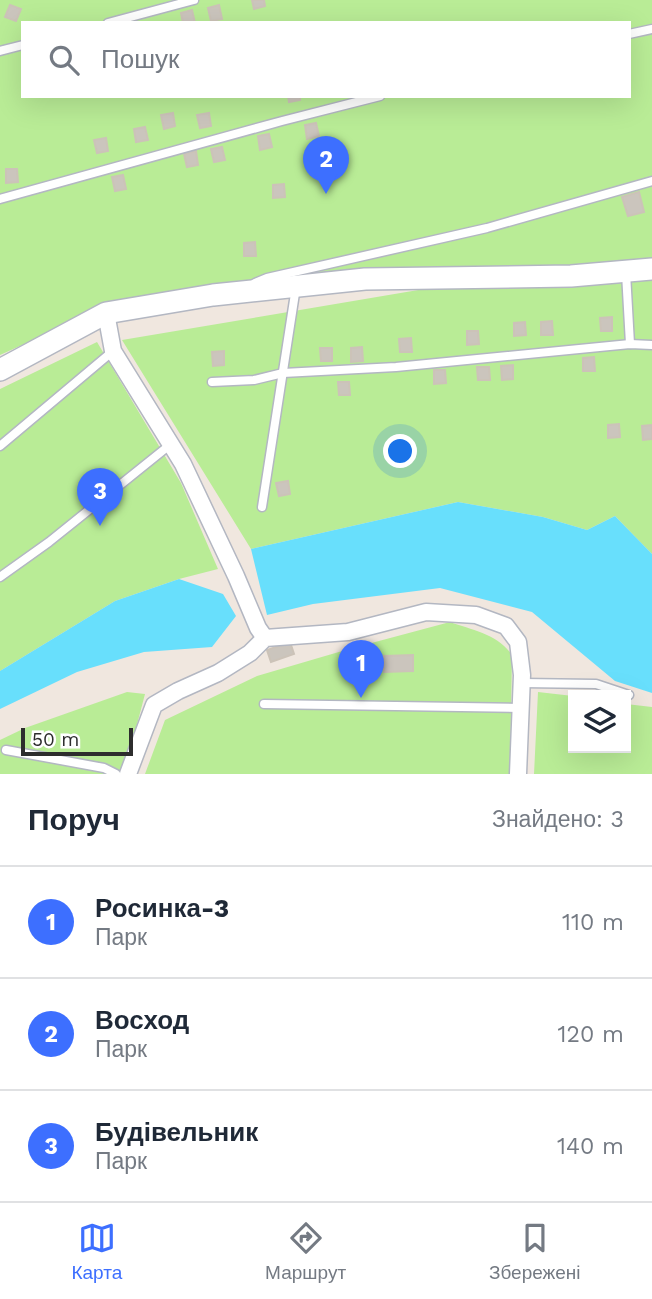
<!DOCTYPE html>
<html lang="uk">
<meta charset="utf-8">
<style>
:root{--surface:#fff;--page:#f2f2f3;--text:#1f2937;--muted:#747a83;--line:#e0e1e3;--accent:#3d6fff}
body{margin:0;font-family:"Work Sans",sans-serif;background:var(--page);color:var(--text)}
.controls{position:absolute;right:21px;bottom:21px;display:grid;overflow:hidden;border-radius:0px;box-shadow:0 7px 28px #0002}
.controls button{width:63px;height:63px;display:grid;place-items:center;padding:0;border:0;border-bottom:2px solid var(--line);background:var(--surface);color:var(--text);font:35px sans-serif}
.scale{position:absolute;left:21px;bottom:18px;width:112px;box-sizing:border-box;padding-left:7px;border:4px solid #2d2d2d;border-top:0;font-size:19px;line-height:24px;white-space:nowrap;color:#2d2d2d;-webkit-text-stroke:5px #fff;paint-order:stroke}
.you{position:absolute;left:401px;top:452px;width:24px;height:24px;margin:-18px;border:5px solid #fff;border-radius:50%;background:#1a73e8;box-shadow:0 0 0 10px #1a73e833}
.badge{display:grid;place-items:center;width:46px;height:46px;border-radius:50%;background:var(--accent);color:#fff;font-size:23px;font-weight:700}
.pin{position:absolute;translate:-50% -58px;filter:drop-shadow(0 2px 4px #0008)}
.pin::after{content:'';position:absolute;top:37px;width:24px;height:21px;background:inherit;clip-path:polygon(0 0,100% 0,50% 100%)}
.list{margin:0;padding:0;list-style:none}
h2{display:flex;justify-content:space-between;align-items:center;height:91px;margin:0;padding:0 28px;font-size:30px}
h2 small{font-size:23px;font-weight:400;color:var(--muted)}
.list li{display:grid;grid-template-columns:46px 1fr auto;gap:21px;align-items:center;box-sizing:border-box;height:112px;padding:0 28px;border-top:2px solid var(--line)}
.list b{display:block;font-size:26px;white-space:nowrap}
.list p{margin:0;font-size:23px;white-space:nowrap;color:var(--muted)}
.list em{font-size:23px;font-style:normal;color:var(--muted)}
.icon{flex:none;width:38px;height:38px;fill:none;stroke:currentColor;stroke-width:2;stroke-linecap:round;stroke-linejoin:round}
.map{position:relative;flex:none;width:652px;height:774px;overflow:hidden}
.search{position:absolute;background:var(--surface);box-shadow:0 7px 28px #0002;left:21px;right:21px;top:21px;height:77px;display:flex;align-items:center;gap:18px;box-sizing:border-box;padding:0 24px;border-radius:0px;color:var(--muted);font-size:26px}
.sheet{height:427px;background:var(--surface)}
nav{display:flex;justify-content:space-around;align-items:center;box-sizing:border-box;height:98px;border-top:2px solid var(--line);background:var(--surface);font-size:19px;color:var(--muted)}
nav a{display:grid;justify-items:center;gap:4px}
nav .on{color:var(--accent)}
.map>svg:first-child{display:block}
.green{fill:#b9ec96;fill-rule:evenodd}
.water{fill:#68dffc}
.building{fill:#cbc5bd;stroke:#ccc3b8;stroke-width:2}
.lines{fill:none;stroke-linecap:round;stroke-linejoin:round}
.service-casing{stroke:#b3b7c2;stroke-width:11}
.minor-casing{stroke:#b3b7c2;stroke-width:19}
.tertiary-casing{stroke:#b3b7c2;stroke-width:24}
.service{stroke:#fff;stroke-width:8}
.minor{stroke:#fff;stroke-width:16}
.tertiary{stroke:#fff;stroke-width:21}
</style>
<div class="map">
<svg width="652" height="774" viewBox="0 0 652 774">
<rect width="100%" height="100%" fill="#f0e7df"/>
<g class="green">
<path d="M0,0H652V259L234,295L42,336L0,355ZM23,23H629V96H23Z"/>
<polygon points="652,266 652,554 615,516 587,530 543,517 458,502 251,549 122,340 513,274"/>
<polygon points="97,342 181,483 218,569 179,579 115,601 0,671 0,389"/>
<path d="M450,622C472,630 498,634 512,655L510,774H145L165,720L257,676L349,649Z"/>
<polygon points="127,692 145,694 124,774 0,774 0,740 25,728"/>
<polygon points="538,692 573,696 573,748 626,748 626,704 652,707 652,774 534,774"/>
</g>
<g class="water">
<polygon points="458,502 543,517 587,530 615,516 652,554 652,693 615,681 532,612 440,588 313,604 267,615 251,549"/>
<polygon points="179,579 223,594 236,616 212,647 144,652 77,672 0,709 0,671 115,601"/>
</g>
<g class="building">
<polygon points="252,0 264,0 265,6 254,9"/>
<polygon points="10,5 21,9 16,21 5,17"/>
<polygon points="219,5 222,19 211,21 208,8"/>
<polygon points="192,10 195,23 183,23 181,13"/>
<polygon points="288,96 300,96 300,100 289,102"/>
<polygon points="173,113 175,126 164,129 161,115"/>
<polygon points="209,113 211,126 200,128 197,115"/>
<polygon points="316,123 319,136 307,139 305,125"/>
<polygon points="145,127 148,140 136,142 134,129"/>
<polygon points="269,134 272,147 260,150 258,136"/>
<polygon points="106,138 108,151 97,153 94,140"/>
<polygon points="222,147 225,160 214,162 211,149"/>
<polygon points="196,151 198,165 187,167 184,154"/>
<polygon points="6,169 17,169 18,182 6,183"/>
<polygon points="123,175 126,189 115,191 112,177"/>
<polygon points="284,184 285,197 273,198 273,185"/>
<polygon points="639,192 644,212 628,216 622,197"/>
<polygon points="255,242 256,256 244,256 244,243"/>
<polygon points="612,317 612,331 601,331 600,318"/>
<polygon points="552,321 553,335 541,335 541,322"/>
<polygon points="525,322 526,335 514,336 514,323"/>
<polygon points="467,331 478,331 479,344 467,345"/>
<polygon points="411,338 412,352 400,352 399,339"/>
<polygon points="362,347 363,361 351,362 351,348"/>
<polygon points="320,348 332,348 332,361 321,361"/>
<polygon points="224,351 224,365 213,366 212,352"/>
<polygon points="594,357 595,371 583,371 583,358"/>
<polygon points="513,365 513,379 502,380 501,366"/>
<polygon points="477,367 489,367 490,380 478,380"/>
<polygon points="434,370 445,370 446,383 434,384"/>
<polygon points="338,382 349,382 350,395 339,395"/>
<polygon points="619,424 620,437 608,438 608,425"/>
<polygon points="652,425 652,439 643,440 642,426"/>
<polygon points="288,481 290,494 279,496 276,483"/>
<polygon points="290,642 294,654 271,662 267,650"/>
<polygon points="413,655 413,671 384,672 384,656"/>
</g>
<g class="lines">
<defs>
<g id="service">
<polyline points="108,23 194,0"/>
<polyline points="629,34 652,29"/>
<polyline points="0,51 23,45"/>
<polyline points="0,199 282,121 380,96"/>
<polyline points="626,273 630,344"/>
<polyline points="255,283 267,278 487,228 652,181"/>
<polyline points="212,382 254,380 283,373 396,367 630,344 652,345"/>
<polyline points="0,446 113,351"/>
<polyline points="262,507 296,287"/>
<polyline points="0,577 49,542 171,444"/>
<polyline points="522,683 596,684 629,695"/>
<polyline points="264,704 520,708"/>
<polyline points="6,750 104,768 116,774"/>
</g>
<g id="minor">
<polyline points="106,313 113,351 183,464 236,576 258,628 265,638"/>
<polyline points="128,774 154,705 178,691 218,673 250,653 265,638 348,632 426,612 476,615 506,626 518,642 522,675 518,774"/>
</g>
<polyline id="tertiary" points="0,370 106,313 213,295 365,279 571,276 652,269"/>
</defs>
<use href="#service" class="service-casing"/>
<use href="#minor" class="minor-casing"/>
<use href="#tertiary" class="tertiary-casing"/>
<use href="#service" class="service"/>
<use href="#minor" class="minor"/>
<use href="#tertiary" class="tertiary"/>
</g>
</svg>
<div class="controls">
<button><svg class="icon" aria-label="layers" viewBox="0 0 24 24"><path d="M12 4l9 5-9 5-9-5zM3 14l9 5 9-5"/></svg></button>
</div>
<div class="scale">50 m</div>
<div class="you"></div>
<div class="pin badge" style="left:361px;top:698px">1</div>
<div class="pin badge" style="left:326px;top:194px">2</div>
<div class="pin badge" style="left:100px;top:526px">3</div>
<div class="search"><svg class="icon" aria-label="search" viewBox="0 0 24 24"><circle cx="10" cy="10" r="6"/><path d="M15 15l6 6"/></svg>Пошук</div>
</div>
<section class="sheet">
<h2>Поруч<small>Знайдено: 3</small></h2>
<ul class="list">
<li><span class="badge">1</span><div><b>Росинка-3</b><p>Парк</p></div><em>110 m</em></li>
<li><span class="badge">2</span><div><b>Восход</b><p>Парк</p></div><em>120 m</em></li>
<li><span class="badge">3</span><div><b>Будівельник</b><p>Парк</p></div><em>140 m</em></li>
</ul>
</section>
<nav>
<a class="on"><svg class="icon" aria-label="map" viewBox="0 0 24 24"><path d="M3 6l6-2 6 2 6-2v14l-6 2-6-2-6 2zM9 4v14M15 6v14"/></svg>Карта</a>
<a><svg class="icon" aria-label="directions" viewBox="0 0 24 24"><path d="M12 3l9 9-9 9-9-9zM9 14v-3h6M13 9l2 2-2 2"/></svg>Маршрут</a>
<a><svg class="icon" aria-label="saved" viewBox="0 0 24 24"><path d="M7 4h10v16l-5-4-5 4z"/></svg>Збережені</a>
</nav>
